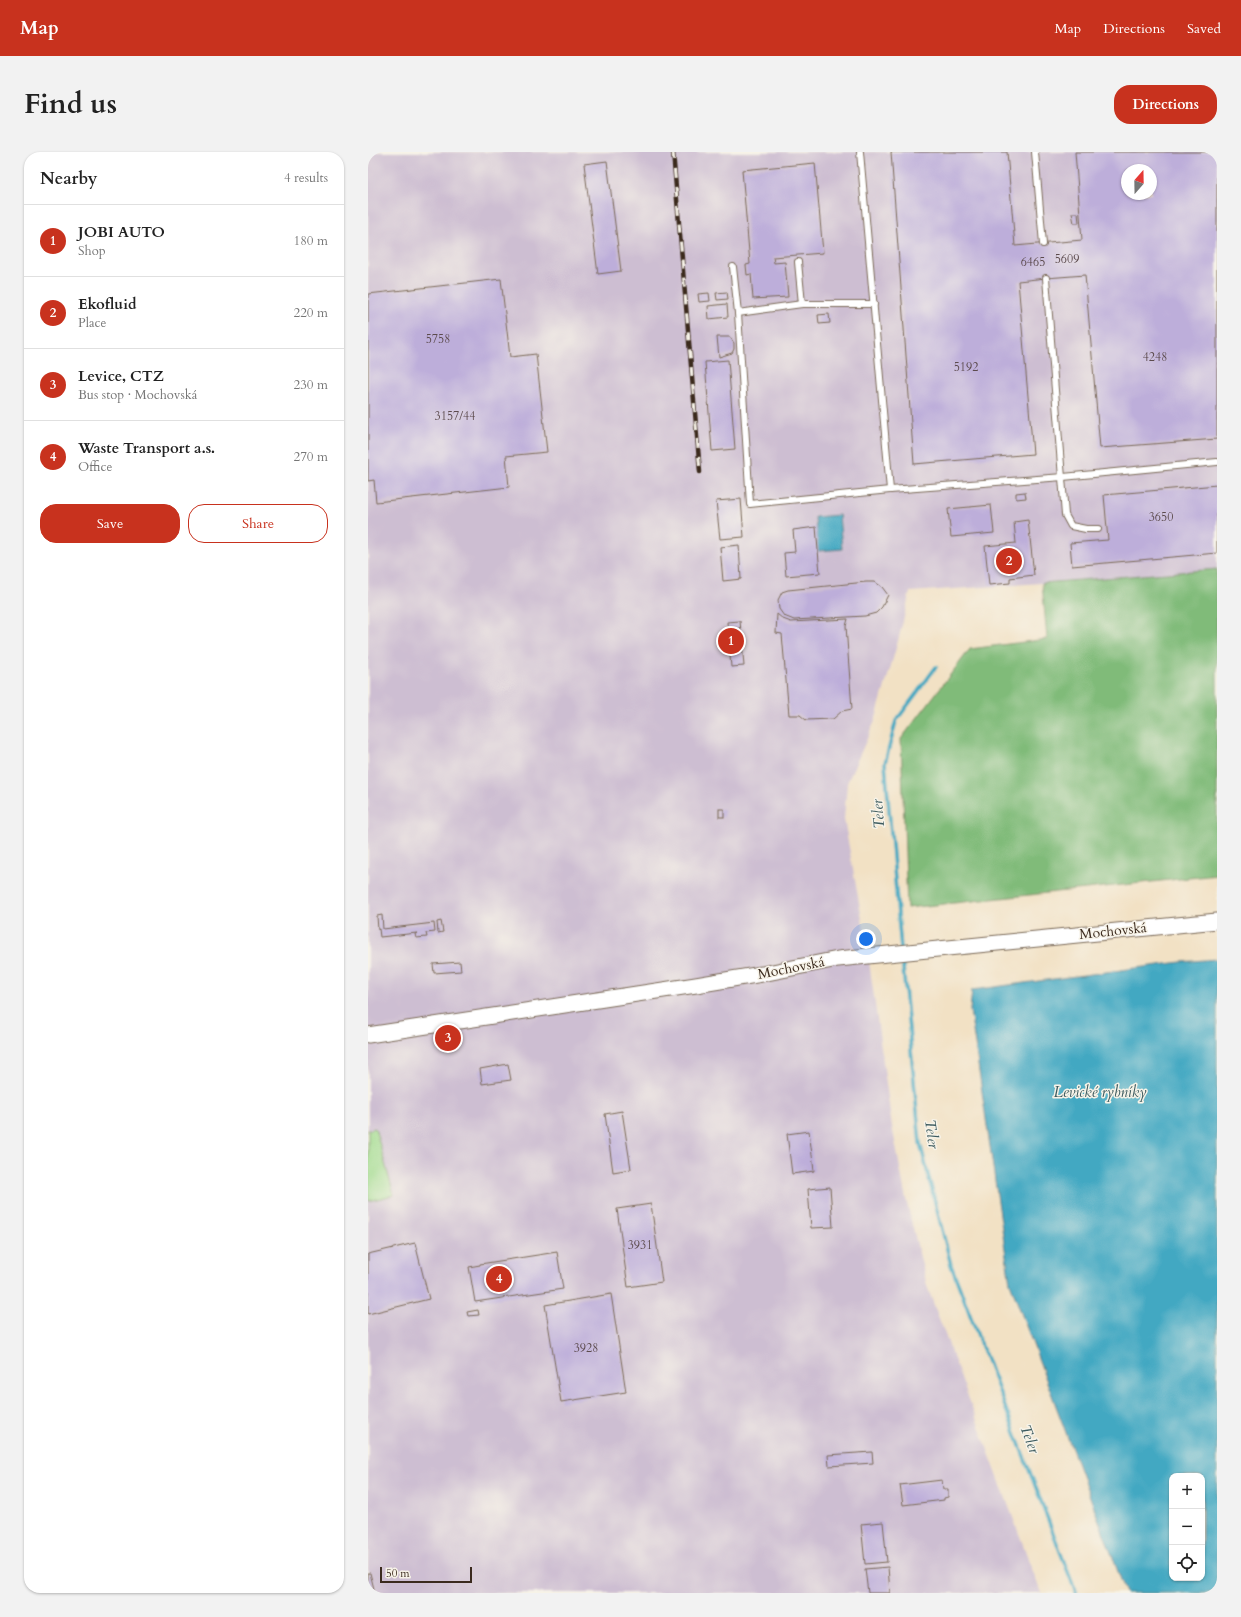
<!DOCTYPE html>
<meta charset="utf-8">
<style>
:root{--surface:#fff;--page:#f2f2f2;--text:#222;--muted:#767676;--line:#e0e0e0;--accent:#c8321e}
body{margin:0;font-family:Cardo,serif;background:var(--page);color:var(--text)}
.controls{position:absolute;right:12px;bottom:12px;display:grid;overflow:hidden;border-radius:8px;box-shadow:0 1px 3px #0004}
.controls button{width:36px;height:36px;display:grid;place-items:center;padding:0;border:0;border-bottom:1px solid var(--line);background:var(--surface);color:var(--text);font:20px sans-serif}
.compass{position:absolute;left:753px;top:12px;width:36px;height:36px;border-radius:50%;background:var(--surface);box-shadow:0 1px 3px #0004;rotate:20deg}
.scale{position:absolute;left:12px;bottom:10px;width:92px;box-sizing:border-box;padding-left:4px;border:2px solid #3b2a1e;border-top:0;font-size:11px;line-height:14px;white-space:nowrap;color:#3b2a1e;-webkit-text-stroke:3px #f7f3e8;paint-order:stroke}
.you{position:absolute;left:498px;top:787px;width:14px;height:14px;margin:-10px;border:3px solid #fff;border-radius:50%;background:#1a73e8;box-shadow:0 0 0 6px #1a73e833}
.badge{display:grid;place-items:center;width:26px;height:26px;border-radius:50%;background:var(--accent);color:#fff;font-size:13px;font-weight:700}
.pin{position:absolute;translate:-50% -50%;border:2px solid #fff;box-shadow:0 1px 4px #0006}
.list{margin:0;padding:0;list-style:none}
h2{display:flex;justify-content:space-between;align-items:center;height:52px;margin:0;padding:0 16px;font-size:17px}
h2 small{font-size:13px;font-weight:400;color:var(--muted)}
.list li{display:grid;grid-template-columns:26px 1fr auto;gap:12px;align-items:center;box-sizing:border-box;height:72px;padding:0 16px;border-top:1px solid var(--line)}
.list b{display:block;font-size:15px;white-space:nowrap}
.list p{margin:0;font-size:13px;white-space:nowrap;color:var(--muted)}
.list em{font-size:13px;font-style:normal;color:var(--muted)}
.actions{display:flex;gap:8px;padding:12px 16px}
.actions a{flex:1;padding:9px 0;border:1px solid var(--accent);border-radius:16px;text-align:center;font-size:14px;color:var(--accent)}
.actions .main{background:var(--accent);color:#fff}
.icon{flex:none;width:22px;height:22px;fill:none;stroke:currentColor;stroke-width:2;stroke-linecap:round;stroke-linejoin:round}
.map{position:relative;flex:none;width:849px;height:1441px;overflow:hidden;border-radius:16px}
header{display:flex;align-items:center;gap:24px;box-sizing:border-box;height:56px;padding:0 20px;background:var(--accent);color:#fff}
header strong{font-size:19px}
nav{display:flex;gap:22px;margin-inline-start:auto;font-size:14px}
.intro{display:flex;align-items:center;justify-content:space-between;box-sizing:border-box;height:96px;padding:0 24px}
h1{margin:0;font-size:28px}
.button{padding:10px 18px;border-radius:16px;background:var(--accent);color:#fff;font-size:14px;font-weight:700}
main{display:flex;gap:24px;padding:0 24px}
aside{flex:1;background:var(--surface);border-radius:16px;box-shadow:0 1px 3px #0004}
.map>svg:first-child{display:block}
.industrial{fill:#cdbed2;fill-rule:evenodd}
.green{fill:#a0db8e;stroke:#6e8256}
.forest{fill:#80bb79;stroke:#5e724c}
.water{fill:#42a8c2;stroke:#3e6970;fill-rule:evenodd}
.lines{fill:none;stroke-linecap:round;stroke-linejoin:round}
.stream{stroke:#42a8c2;stroke-width:3.5}
.building{fill:#bdaeda;fill-rule:evenodd}
.service-casing{stroke:#7b6a58;stroke-width:8}
.tertiary-casing{stroke:#7b6a58;stroke-width:17}
.service{stroke:#fff;stroke-width:6}
.tertiary{stroke:#fff;stroke-width:15}
.rail-casing{stroke:#3b2a1e;stroke-width:4.5}
.rail{stroke:#f7f3e8;stroke-width:3;stroke-dasharray:9;stroke-linecap:butt}
.labels{text-anchor:middle;dominant-baseline:central;stroke-width:3;stroke-linejoin:round;paint-order:stroke}
.number-label{font-size:12px;fill:#5c4b4d}
.street-label{font-size:14px;fill:#3b2a1e;stroke:#f7f3e8}
.water-label{font-size:15px;font-style:italic;fill:#3e5c60;stroke:#f7f3e8}
</style>
<header>
<strong>Map</strong>
<nav><a>Map</a><a>Directions</a><a>Saved</a></nav>
</header>
<div class="intro"><h1>Find us</h1><a class="button">Directions</a></div>
<main>
<aside>
<h2>Nearby<small>4 results</small></h2>
<ul class="list">
<li><span class="badge">1</span><div><b>JOBI AUTO</b><p>Shop</p></div><em>180 m</em></li>
<li><span class="badge">2</span><div><b>Ekofluid</b><p>Place</p></div><em>220 m</em></li>
<li><span class="badge">3</span><div><b>Levice, CTZ</b><p>Bus stop · Mochovská</p></div><em>230 m</em></li>
<li><span class="badge">4</span><div><b>Waste Transport a.s.</b><p>Office</p></div><em>270 m</em></li>
</ul>
<div class="actions"><a class="main">Save</a><a>Share</a></div>
</aside>
<div class="map">
<svg width="849" height="1441" viewBox="0 0 849 1441">
<rect width="100%" height="100%" fill="#f7f3e8"/>
<filter id="ink" filterUnits="userSpaceOnUse"><feTurbulence type="fractalNoise" baseFrequency=".025" numOctaves="2"/><feDisplacementMap in="SourceGraphic" scale="8" xChannelSelector="R" yChannelSelector="G"/><feConvolveMatrix kernelMatrix="1 2 1 2 8 2 1 2 1" color-interpolation-filters="sRGB"/></filter>
<filter id="wash" filterUnits="userSpaceOnUse"><feTurbulence type="fractalNoise" baseFrequency=".012" numOctaves="4" result="noise"/><feDisplacementMap in="SourceGraphic" scale="16" xChannelSelector="R" yChannelSelector="G"/><feGaussianBlur stdDeviation="0.9" result="paint"/><feColorMatrix in="noise" values="0 0 0 0 0 0 0 0 0 0 0 0 0 0 0 0 0 1.4 0 .05"/><feComposite in="paint" operator="in"/></filter>
<g filter="url(#wash)">
<rect width="100%" height="100%" fill="#f2e1c4"/>
<path class="industrial" d="M0,0H849V417L674,431L542,440L530,489L507,569L479,631L476,667L499,795L524,974L538,1047L559,1134L673,1441H0ZM759,18H783V42H759Z"/>
<polygon class="green" points="7,976 26,1043 0,1049 0,978"/>
<polygon class="forest" points="849,417 849,723 539,756 533,587 602,497 679,487 674,431"/>
<g class="water">
<polygon points="471,363 474,397 450,399 447,365"/>
<path d="M849,807V1441H758L642,1131L602,858L604,838L813,810ZM804,1324H834V1426H804Z"/>
</g>
<g class="lines">
<g class="stream">
<polyline points="533,797 517,611 528,569 568,515"/>
<polyline points="534,805 552,991 583,1113 708,1441"/>
</g>
</g>
<g id="blocks">
<g class="building">
<path d="M523,0H639L647,94L714,88L707,0H849V287L732,296L717,123L678,126L650,129L665,302L546,312ZM759,18H783V42H759Z"/>
<polygon points="239,9 253,119 230,122 216,12"/>
<polygon points="447,11 455,101 405,105 406,111 417,110 420,145 385,147 383,122 379,123 378,113 382,112 374,18"/>
<polygon points="704,61 710,61 711,71 706,71"/>
<polygon points="133,127 142,205 168,202 179,300 138,304 141,335 8,350 6,328 0,329 0,142"/>
<polygon points="359,140 360,147 349,148 348,141"/>
<polygon points="341,141 342,149 331,150 330,142"/>
<polygon points="359,152 360,165 341,167 340,154"/>
<polygon points="461,162 462,171 451,172 450,163"/>
<polygon points="349,185 362,185 366,191 366,197 364,201 351,205"/>
<polygon points="360,208 367,297 344,299 337,210"/>
<polygon points="849,333 849,401 704,414 702,391 740,388 736,343"/>
<polygon points="657,340 658,346 648,347 648,341"/>
<polygon points="373,347 376,385 352,387 348,349"/>
<polygon points="623,353 626,381 583,385 580,357"/>
<polygon points="660,368 666,423 642,426 642,431 621,433 617,394 648,391 646,370"/>
<polygon points="448,375 452,421 418,424 416,401 427,400 425,378"/>
<polygon points="371,393 373,427 355,429 352,395"/>
<polygon points="498,430 507,430 514,435 520,443 514,455 508,461 497,464 426,468 416,464 411,457 410,448 414,440 420,438"/>
<polygon points="409,462 415,467 423,470 480,467 478,474 484,557 474,559 465,567 438,568 432,563 421,563 414,482 408,481"/>
<polygon points="372,469 376,514 363,515 359,470"/>
<rect x="351" y="657" width="5" height="8"/>
<polygon points="14,763 15,777 66,771 67,780 58,781 59,785 48,786 47,782 49,781 12,785 11,777 10,778 9,764"/>
<polygon points="73,769 75,780 70,781 69,770"/>
<polygon points="92,810 93,819 66,821 65,812"/>
<polygon points="140,912 143,928 114,932 112,917"/>
<polygon points="254,959 263,1017 245,1020 237,962"/>
<polygon points="441,979 446,1019 424,1022 419,982"/>
<polygon points="462,1035 465,1075 443,1076 440,1037"/>
<polygon points="283,1052 294,1130 260,1135 249,1057"/>
<polygon points="47,1091 61,1147 0,1162 0,1102"/>
<polygon points="189,1100 195,1137 107,1150 101,1115 112,1113 112,1112"/>
<polygon points="243,1142 258,1240 193,1250 177,1153"/>
<polygon points="110,1158 111,1163 100,1164 99,1160"/>
<polygon points="504,1300 505,1311 461,1314 460,1303"/>
<polygon points="574,1328 575,1337 580,1337 580,1345 576,1346 576,1348 535,1353 532,1333"/>
<polygon points="515,1370 519,1410 497,1412 493,1372"/>
<polygon points="520,1415 522,1441 500,1441 497,1417"/>
<polygon points="0,1421 2,1421 7,1441 0,1441"/>
</g>
</g>
</g>
<g filter="url(#ink)">
<use href="#blocks" fill-opacity="0" stroke="#7b6a58" stroke-width="1"/>
<g class="lines">
<defs>
<g id="service">
<polyline points="492,0 522,338"/>
<polyline points="667,0 675,92"/>
<polyline points="430,110 434,152 506,152"/>
<polyline points="365,115 370,161 434,152"/>
<polyline points="678,126 697,363 703,374 718,377 730,377"/>
<polyline points="370,161 382,352 522,338 695,325 849,310"/>
</g>
<polyline id="tertiary" points="0,883 328,833 394,822 470,807 849,769"/>
</defs>
<use href="#service" class="service-casing"/>
<use href="#tertiary" class="tertiary-casing"/>
<use href="#service" class="service"/>
<use href="#tertiary" class="tertiary"/>
<defs>
<polyline id="rail" points="305,0 332,320"/>
</defs>
<use href="#rail" class="rail-casing"/>
<use href="#rail" class="rail"/>
</g>
</g>
<g class="labels">
<g class="number-label">
<text x="699" y="107">5609</text>
<text x="665" y="110">6465</text>
<text x="70" y="187">5758</text>
<text x="787" y="205">4248</text>
<text x="598" y="215">5192</text>
<text x="87" y="264">3157/44</text>
<text x="793" y="365">3650</text>
<text x="272" y="1093">3931</text>
<text x="218" y="1196">3928</text>
</g>
<g class="street-label">
<text transform="translate(745 779) rotate(-6)">Mochovská</text>
<text transform="translate(423 816) rotate(-11)">Mochovská</text>
</g>
<g class="water-label">
<text transform="translate(510 662) rotate(-95)">Teler</text>
<text x="732" y="940">Levické rybníky</text>
<text transform="translate(564 982) rotate(82)">Teler</text>
<text transform="translate(662 1287) rotate(69)">Teler</text>
</g>
</g>
</svg>
<div class="controls">
<button>+</button>
<button>−</button>
<button><svg class="icon" aria-label="locate" viewBox="0 0 24 24"><circle cx="12" cy="12" r="6"/><path d="M12 2v4M12 18v4M2 12h4M18 12h4"/></svg></button>
</div>
<svg class="compass" viewBox="-18 -18 36 36"><path d="M0-13l5 13h-10z" fill="#e53935"/><path d="M0 13l5-13h-10z" fill="#767676"/></svg>
<div class="scale">50 m</div>
<div class="you"></div>
<div class="pin badge" style="left:363px;top:489px">1</div>
<div class="pin badge" style="left:641px;top:409px">2</div>
<div class="pin badge" style="left:80px;top:886px">3</div>
<div class="pin badge" style="left:131px;top:1127px">4</div>
</div>
</main>
